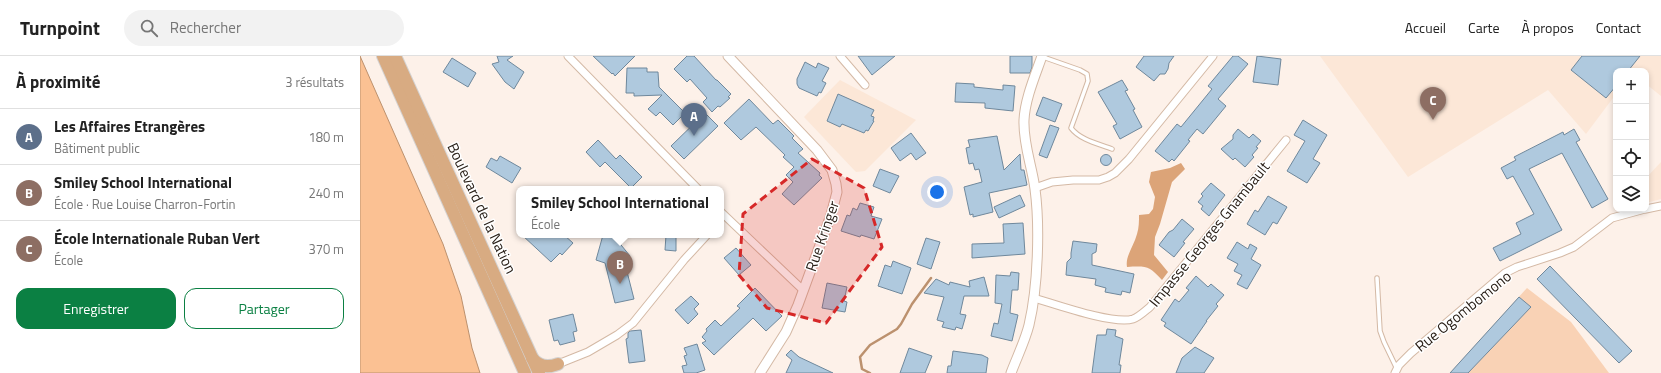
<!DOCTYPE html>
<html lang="fr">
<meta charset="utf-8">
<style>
:root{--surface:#fff;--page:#f2f2f2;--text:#222;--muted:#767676;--line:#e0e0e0;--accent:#0b8043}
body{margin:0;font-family:"Titillium Web",sans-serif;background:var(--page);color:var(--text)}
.controls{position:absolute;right:12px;top:12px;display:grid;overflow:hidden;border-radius:8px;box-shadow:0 2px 6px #0003}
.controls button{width:36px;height:36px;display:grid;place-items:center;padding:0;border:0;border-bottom:1px solid var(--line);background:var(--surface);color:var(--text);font:20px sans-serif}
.you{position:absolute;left:577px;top:136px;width:14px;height:14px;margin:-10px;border:3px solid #fff;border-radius:50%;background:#1a73e8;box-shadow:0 0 0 6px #1a73e833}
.badge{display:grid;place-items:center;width:26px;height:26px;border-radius:50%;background:var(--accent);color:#fff;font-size:13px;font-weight:700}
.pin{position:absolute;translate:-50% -33px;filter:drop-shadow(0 1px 2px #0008)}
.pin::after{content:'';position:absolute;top:21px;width:14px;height:12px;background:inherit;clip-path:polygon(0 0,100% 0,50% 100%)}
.popup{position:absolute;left:156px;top:130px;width:208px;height:52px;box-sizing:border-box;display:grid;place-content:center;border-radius:8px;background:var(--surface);filter:drop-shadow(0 1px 3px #0005);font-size:13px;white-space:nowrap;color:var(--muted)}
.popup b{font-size:15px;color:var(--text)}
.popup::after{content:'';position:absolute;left:50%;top:100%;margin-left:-8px;border:8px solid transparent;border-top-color:var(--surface)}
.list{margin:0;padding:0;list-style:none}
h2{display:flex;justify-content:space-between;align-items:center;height:52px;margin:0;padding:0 16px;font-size:17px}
h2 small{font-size:13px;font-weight:400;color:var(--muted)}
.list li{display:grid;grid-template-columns:26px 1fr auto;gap:12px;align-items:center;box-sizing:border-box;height:56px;padding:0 16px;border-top:1px solid var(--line)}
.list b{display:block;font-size:15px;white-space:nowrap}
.list p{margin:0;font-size:13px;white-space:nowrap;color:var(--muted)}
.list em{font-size:13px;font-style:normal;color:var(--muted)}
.actions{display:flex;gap:8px;padding:12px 16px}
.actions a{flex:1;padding:9px 0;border:1px solid var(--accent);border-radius:12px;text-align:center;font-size:14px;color:var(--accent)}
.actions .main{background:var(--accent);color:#fff}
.icon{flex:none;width:22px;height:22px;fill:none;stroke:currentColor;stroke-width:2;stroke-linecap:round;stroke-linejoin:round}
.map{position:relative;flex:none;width:1301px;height:317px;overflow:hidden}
header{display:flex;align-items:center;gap:24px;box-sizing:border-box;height:56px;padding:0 20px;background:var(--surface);border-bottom:1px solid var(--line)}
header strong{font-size:19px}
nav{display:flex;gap:22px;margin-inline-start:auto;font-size:14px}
.search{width:280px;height:36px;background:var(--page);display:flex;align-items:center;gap:10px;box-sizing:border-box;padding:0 14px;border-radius:22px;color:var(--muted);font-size:15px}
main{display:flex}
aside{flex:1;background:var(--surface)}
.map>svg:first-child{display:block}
.built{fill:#fce7d7}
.green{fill:#f9d2b5}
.forest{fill:#dca478}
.water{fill:#fbc193;stroke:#bc916e}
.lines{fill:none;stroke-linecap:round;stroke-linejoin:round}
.stream{stroke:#bc916e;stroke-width:2.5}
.building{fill:#afc9de;stroke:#6f889c}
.service-casing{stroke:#d4b9a5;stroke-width:5.5}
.minor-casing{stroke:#d4b9a5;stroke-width:9}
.tertiary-casing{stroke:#d4b9a5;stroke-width:11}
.primary-casing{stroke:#d4d2d1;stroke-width:14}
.service{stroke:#fff;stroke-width:3.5}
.minor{stroke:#fff;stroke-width:7}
.tertiary{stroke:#fff;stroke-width:9}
.primary{stroke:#d8ab82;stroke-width:12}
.marked{fill:#d62828;fill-opacity:0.2;stroke:#d62828;stroke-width:3;stroke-dasharray:8 5;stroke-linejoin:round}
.labels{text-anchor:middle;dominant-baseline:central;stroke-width:3;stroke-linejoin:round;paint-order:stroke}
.street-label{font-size:15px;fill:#2a2018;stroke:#fff}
</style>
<header>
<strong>Turnpoint</strong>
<div class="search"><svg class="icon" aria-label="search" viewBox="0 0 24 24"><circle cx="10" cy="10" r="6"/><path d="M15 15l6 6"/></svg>Rechercher</div>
<nav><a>Accueil</a><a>Carte</a><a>À propos</a><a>Contact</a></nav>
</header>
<main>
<aside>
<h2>À proximité<small>3 résultats</small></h2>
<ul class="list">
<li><span class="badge" style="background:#5c6f8a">A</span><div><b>Les Affaires Etrangères</b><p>Bâtiment public</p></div><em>180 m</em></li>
<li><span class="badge" style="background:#8d6e63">B</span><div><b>Smiley School International</b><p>École · Rue Louise Charron-Fortin</p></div><em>240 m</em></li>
<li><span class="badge" style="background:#8d6e63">C</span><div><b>École Internationale Ruban Vert</b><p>École</p></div><em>370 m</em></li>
</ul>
<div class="actions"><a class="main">Enregistrer</a><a>Partager</a></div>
</aside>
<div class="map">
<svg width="1301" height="317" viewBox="0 0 1301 317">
<rect width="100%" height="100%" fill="#fdf1e9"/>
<g class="built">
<polygon points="960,0 1301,0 1301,40 1286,28 1286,15 1256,15 1256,38 1226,78 1188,34 1048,121"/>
<polygon points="480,24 556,64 505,115 496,116 444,61"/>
<polygon points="1301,106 1301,143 1286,147 1286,122"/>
</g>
<polygon class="green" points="1167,232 1211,266 1249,317 1090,317"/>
<path class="forest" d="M821,107L825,113L812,126L800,168L795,181L794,199L808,216L802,224C789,210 787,210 767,211C765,200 774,190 777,178C779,172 779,165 779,159L789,158L793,153L795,141L789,126L791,116L810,112Z"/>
<polygon class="water" points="0,0 83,188 101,240 112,292 120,317 0,317"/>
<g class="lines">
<polyline class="stream" points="510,317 502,313 500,301 510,289 537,273 541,268 552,248 571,222"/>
</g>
<g class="building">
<polygon points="137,0 153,0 147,4 164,16 154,33 145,26 132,8 139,6"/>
<polygon points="233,0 275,0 255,20 253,17 252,18"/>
<polygon points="327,0 334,0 356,24 357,24 371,38 368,41 370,42 360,51 358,50 352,56 343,46 347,42 330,23 327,26 314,13"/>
<polygon points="498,0 535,0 512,19"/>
<polygon points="650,0 672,0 672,11 670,17 650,17"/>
<polygon points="784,0 814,0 809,7 808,13 805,18 800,18 794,25 776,11"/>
<polygon points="873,0 878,0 888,8 858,43 866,50 843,78 837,73 828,84 830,85 814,105 812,103 809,106 795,95 817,68 821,71 852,33 848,30"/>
<polygon points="897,0 921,3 918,29 893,26"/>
<polygon points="1222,0 1280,0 1268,15 1256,15 1256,30 1246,42 1211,14"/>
<polygon points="92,2 116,17 108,31 83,16"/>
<polygon points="445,6 456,12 458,7 469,12 462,25 466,27 461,37 459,36 457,40 439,32 437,28 437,23"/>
<polygon points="267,12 287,12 287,16 298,16 299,31 325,57 313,69 300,56 296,60 288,53 302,39 274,40 274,37 266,37"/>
<polygon points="762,24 768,34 765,35 775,53 773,54 782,71 760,83 753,70 757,68 738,36"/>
<polygon points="596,27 614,28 614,31 643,34 643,29 655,30 653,55 625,52 625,47 595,46"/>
<polygon points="478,38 514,54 511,60 514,61 513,65 514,65 508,75 506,74 504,77 482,68 480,71 467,65"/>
<polygon points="683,41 702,48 695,66 676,59"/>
<polygon points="389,43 413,68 418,64 434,80 432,82 443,93 438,97 460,117 459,119 462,122 434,149 422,138 433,126 426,119 434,111 423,101 425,99 396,71 381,84 364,67"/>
<polygon points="345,57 358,70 324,103 311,90"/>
<polygon points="943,64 967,79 953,103 960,107 947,127 927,115 945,85 934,79"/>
<polygon points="690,69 699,72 687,102 679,99"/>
<polygon points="878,73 889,82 893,78 901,85 896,91 898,92 892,99 894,101 885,111 875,102 873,104 861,93 873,83 873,79"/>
<polygon points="1214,73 1220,84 1216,86 1248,143 1232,152 1202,97 1169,113 1202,174 1140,205 1133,192 1161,178 1156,167 1174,158 1153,120 1147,123 1141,112 1156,104 1154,101 1203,76 1204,79"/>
<polygon points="551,77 566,97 556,104 551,97 540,105 531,92"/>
<polygon points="637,80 644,114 660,98 661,114 664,114 667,129 629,137 633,156 613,161 613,158 610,159 604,131 622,126 619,113 615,114 613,107 609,108 606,92 610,91 608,84"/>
<polygon points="238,84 256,103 260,99 282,121 271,132 245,106 240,111 226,96"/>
<circle cx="746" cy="104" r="5.5"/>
<polygon points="140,100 161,112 152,127 126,111 131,102 137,105"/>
<polygon points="520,113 539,120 530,137 513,130"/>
<polygon points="851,127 865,139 849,160 841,153 843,150 838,146 843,140 841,138"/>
<polygon points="660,139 665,150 639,162 634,151"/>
<polygon points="908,140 927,151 917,168 913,166 905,179 887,168 895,154 898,156"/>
<polygon points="500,147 514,151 511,160 522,163 514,183 501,179 500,181 481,175 487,159 490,160 493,152 497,154"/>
<polygon points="822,163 834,173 823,186 825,187 814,201 799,189 809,176 813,174"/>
<polygon points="663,167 665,198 612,202 612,188 644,187 643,168"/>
<polygon points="162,179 204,179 213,187 202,199 200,197 191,206"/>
<polygon points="243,179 253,179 270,200 264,204 274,243 255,247 245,207 236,204"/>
<polygon points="306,179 316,179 316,195 305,194"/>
<polygon points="566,182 580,186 571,213 557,208"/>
<polygon points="713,185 737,188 736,196 732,198 732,209 774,218 770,237 762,235 761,239 745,236 746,232 735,229 736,223 706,219 707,206 711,202 711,197"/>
<polygon points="877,186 888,193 890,188 897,192 891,203 901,209 887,233 877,228 882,219 874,215 878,208 867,202"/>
<polygon points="376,192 391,209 379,219 364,202"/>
<polygon points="533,205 551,212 542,238 518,230 525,209 531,211"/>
<polygon points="1190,210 1272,295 1259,307 1177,223"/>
<polygon points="651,216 659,217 658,234 652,234 650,257 658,259 652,285 631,280 634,267 638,268 642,248 635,247 636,219 650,220"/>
<polygon points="836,220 848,231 851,228 864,239 856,248 858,250 846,265 847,265 831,288 804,270 806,267 801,264 815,243 819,246 829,234 826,232"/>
<polygon points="624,221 629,240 604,240 600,258 606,259 602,273 596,271 595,274 582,271 584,266 577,264 584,241 564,237 576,223 589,229 590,226 610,231 609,225"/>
<polygon points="467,227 487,231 484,245 487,246 485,256 462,252"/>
<polygon points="395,232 422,260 406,275 393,262 354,299 342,287 346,285 342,281 347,275 346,273 355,264 361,270 380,252 377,250"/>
<polygon points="331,240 339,248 334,253 338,258 328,268 315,254"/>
<polygon points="1159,241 1171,251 1108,317 1090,317"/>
<polygon points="213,258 217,275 213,276 215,285 200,289 198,284 194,285 189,264"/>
<polygon points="747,273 756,274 755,280 763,283 759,309 761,309 760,317 732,317 737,279 746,279"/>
<polygon points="281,274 285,305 269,307 266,283 268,282 268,277 270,275"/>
<polygon points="337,288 345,314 336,317 324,317 322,310 327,309 324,300 327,299 324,292"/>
<polygon points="835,291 854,302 844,317 816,317 822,302"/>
<polygon points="549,292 572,300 565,317 540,317"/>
<polygon points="431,294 439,301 473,317 426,317 432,304 426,299"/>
<polygon points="593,295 622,299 628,302 626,317 587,317 588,310 591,310"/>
</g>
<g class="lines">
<defs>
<g id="service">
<path d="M683,1L720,14L727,18L728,25L711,72C720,84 739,88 752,93"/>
<polyline points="1017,222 1020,275 1024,286 1036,311"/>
</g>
<g id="minor">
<polyline points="208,0 338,133"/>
<polyline points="480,0 505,29"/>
<polyline points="675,132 692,126 713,124 739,124 748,121 755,117 769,103 853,0"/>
<polyline points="1286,153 1301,150"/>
<polyline points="361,156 443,234"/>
<path d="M674,242C695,248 753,269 773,263C779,261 785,255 790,251L926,84"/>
<polyline points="198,308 228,296 257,279 273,267 324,204 347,179"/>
<polyline points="1035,317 1039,309 1051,297 1145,217 1157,211 1200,197 1214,191 1252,162 1285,153"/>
</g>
<g id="tertiary">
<polyline points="368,0 457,94 472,114 476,128 477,136 471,159 438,249 426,276 400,317"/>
<path d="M651,317C657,301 665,285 669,269C678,231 680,171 675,133C672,110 663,88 664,64C665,43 675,20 682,0"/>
</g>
<g id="primary">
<polyline points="23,0 165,317"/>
<polyline points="35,0 179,317"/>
<path d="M172,302C179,311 188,312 198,308"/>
</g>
</defs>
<use href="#service" class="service-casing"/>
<use href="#minor" class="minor-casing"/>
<use href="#tertiary" class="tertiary-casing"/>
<use href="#primary" class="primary-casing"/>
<use href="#service" class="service"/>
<use href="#minor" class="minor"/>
<use href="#tertiary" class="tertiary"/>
<use href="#primary" class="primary"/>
</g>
<path class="marked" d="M452,103L504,132L522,191L466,267L407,252L379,219L383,158Z"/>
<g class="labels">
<g class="street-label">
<text transform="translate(122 152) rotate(65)">Boulevard de la Nation</text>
<text transform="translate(849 178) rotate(-51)">Impasse Georges Gnambault</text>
<text transform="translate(462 180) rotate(-71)">Rue Kringer</text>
<text transform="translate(1103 255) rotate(-39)">Rue Ogombomono</text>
</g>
</g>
</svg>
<div class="controls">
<button>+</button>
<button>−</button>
<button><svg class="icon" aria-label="locate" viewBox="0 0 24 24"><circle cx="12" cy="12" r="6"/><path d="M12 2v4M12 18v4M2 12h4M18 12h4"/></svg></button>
<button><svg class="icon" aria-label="layers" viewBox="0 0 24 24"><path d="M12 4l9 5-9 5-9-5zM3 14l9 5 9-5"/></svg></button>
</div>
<div class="you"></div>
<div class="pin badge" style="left:334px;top:80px;background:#5c6f8a">A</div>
<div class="pin badge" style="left:260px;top:228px;background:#8d6e63">B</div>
<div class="popup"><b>Smiley School International</b>École</div>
<div class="pin badge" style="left:1073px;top:64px;background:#8d6e63">C</div>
</div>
</main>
